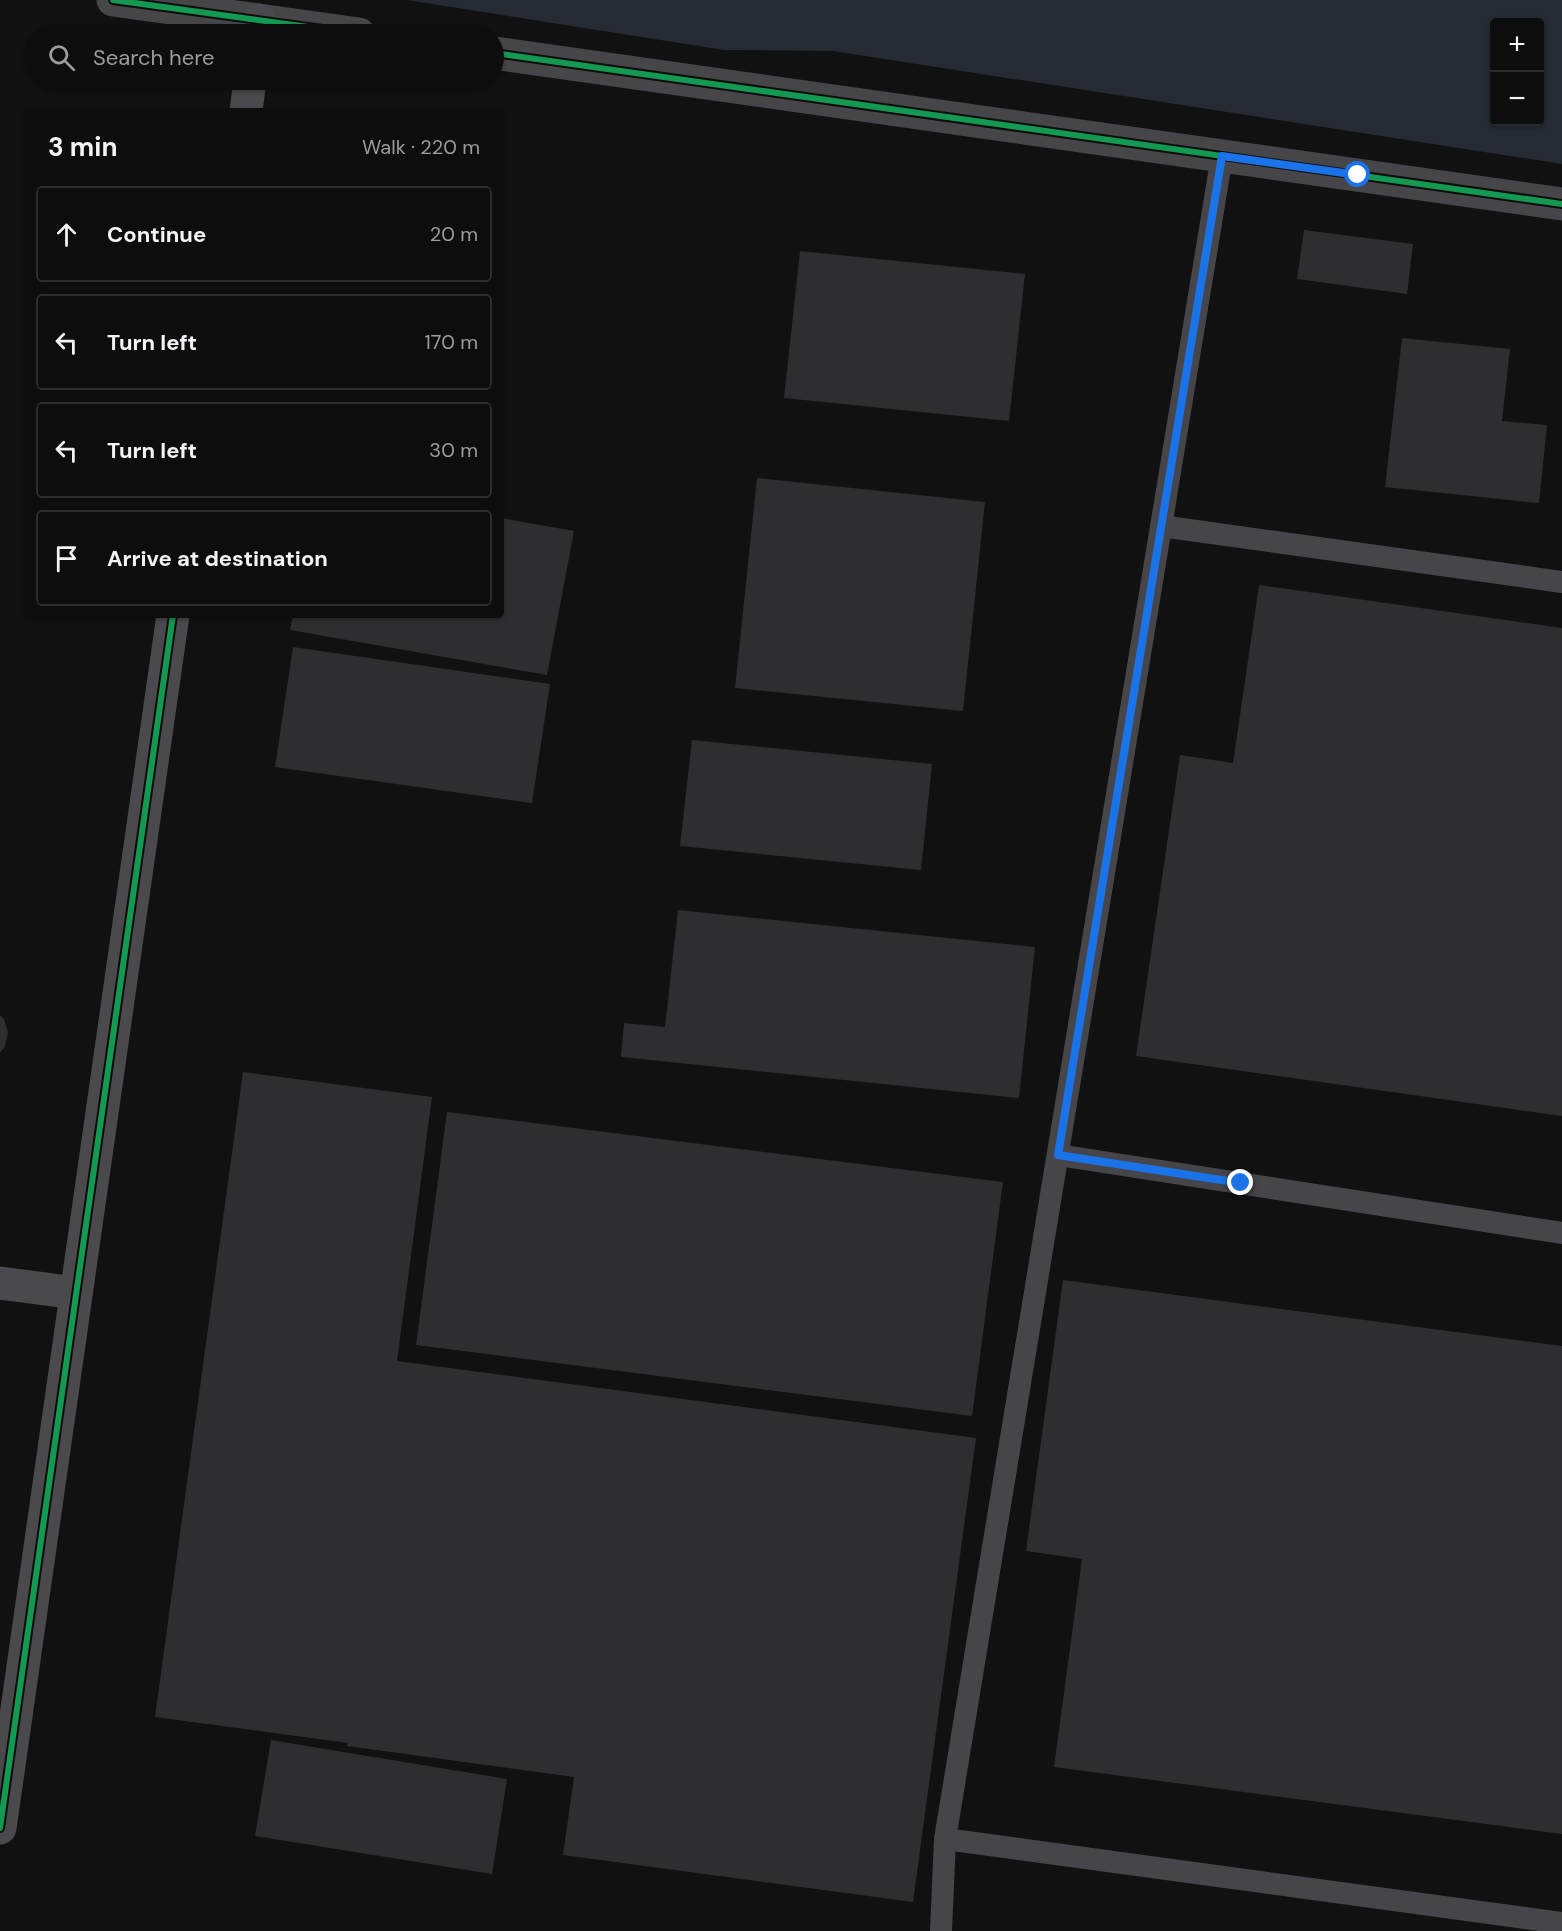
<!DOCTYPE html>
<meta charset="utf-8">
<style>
:root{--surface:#0d0d0e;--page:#161617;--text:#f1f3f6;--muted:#9a9c9e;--line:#2d2d2e}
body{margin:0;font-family:"DM Sans",sans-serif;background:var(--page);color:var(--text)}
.controls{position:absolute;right:18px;top:18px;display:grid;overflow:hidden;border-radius:6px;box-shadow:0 2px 4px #0004}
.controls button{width:54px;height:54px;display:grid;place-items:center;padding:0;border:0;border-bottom:2px solid var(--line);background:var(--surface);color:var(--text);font:30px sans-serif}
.stop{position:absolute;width:18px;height:18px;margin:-14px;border:4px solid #1a73e8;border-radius:50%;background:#fff}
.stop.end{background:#1a73e8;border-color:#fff;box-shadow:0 2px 6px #0008}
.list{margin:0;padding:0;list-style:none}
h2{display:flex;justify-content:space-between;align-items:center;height:78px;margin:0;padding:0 24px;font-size:26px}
h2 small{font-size:20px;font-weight:400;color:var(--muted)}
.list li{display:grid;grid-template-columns:39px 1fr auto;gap:18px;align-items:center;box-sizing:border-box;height:96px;margin:0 12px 12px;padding:0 12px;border:2px solid var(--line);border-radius:6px}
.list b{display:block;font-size:22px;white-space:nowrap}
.list em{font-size:20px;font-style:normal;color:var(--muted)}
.icon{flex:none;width:33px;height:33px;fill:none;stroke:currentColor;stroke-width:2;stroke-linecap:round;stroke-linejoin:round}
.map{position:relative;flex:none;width:1562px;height:1931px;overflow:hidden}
.search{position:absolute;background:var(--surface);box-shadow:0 2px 4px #0004;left:24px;top:24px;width:480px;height:66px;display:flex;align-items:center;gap:15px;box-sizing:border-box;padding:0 21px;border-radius:33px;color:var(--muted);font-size:22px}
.panel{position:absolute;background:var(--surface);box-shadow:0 2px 4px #0004;left:24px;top:108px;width:480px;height:510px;border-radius:6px}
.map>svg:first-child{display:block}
.water{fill:#252a33;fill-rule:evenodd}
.building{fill:#2e2e30}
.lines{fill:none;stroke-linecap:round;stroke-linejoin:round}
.lane{stroke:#46464a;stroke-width:22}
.street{stroke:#46464a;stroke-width:33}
.secondary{stroke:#4a4a4e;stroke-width:33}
.cycleway-casing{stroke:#0c0c0d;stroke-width:10}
.cycleway{stroke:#139951;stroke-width:6}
.route{stroke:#1a73e8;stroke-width:8}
</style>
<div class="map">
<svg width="1562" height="1931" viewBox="0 0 1562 1931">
<rect width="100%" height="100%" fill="#111112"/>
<path class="water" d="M407,0H1562V164L833,51L724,50ZM1494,22H1540V122H1494Z"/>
<g class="building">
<polygon points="1304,230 1413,244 1407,294 1297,279"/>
<polygon points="800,251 1025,274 1009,421 784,398"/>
<polygon points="1402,338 1510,349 1502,421 1547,425 1539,503 1385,487"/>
<polygon points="757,478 985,502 963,711 735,688"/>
<polygon points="501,518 574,531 547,675 290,630 293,615 501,615"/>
<polygon points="1259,585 1562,628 1562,1116 1136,1056 1180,755 1233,763"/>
<polygon points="293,647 550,684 532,803 275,767"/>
<polygon points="692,740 932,764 921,870 680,846"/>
<polygon points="678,910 1035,947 1019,1098 621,1057 624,1023 665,1027"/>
<polygon points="0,1015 4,1019 8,1032 5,1046 0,1053"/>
<polygon points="243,1072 432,1097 397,1361 976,1438 913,1902 563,1855 574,1777 347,1746 348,1743 155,1717"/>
<polygon points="447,1112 1003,1182 972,1416 416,1345"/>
<polygon points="1063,1280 1562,1346 1562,1834 1054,1767 1082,1559 1026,1551"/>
<polygon points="271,1740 507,1779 492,1874 255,1836"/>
</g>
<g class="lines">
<g class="lane">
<polyline points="1161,526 1562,582"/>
<polyline points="1058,1155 1562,1233"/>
<polyline points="945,1839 1562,1923"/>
<polyline points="941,1931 945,1839 1222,156"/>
</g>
<g class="street">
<polyline points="113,0 359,34"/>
<polyline points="494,53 1562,204"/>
</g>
<g class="secondary">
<polyline points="257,34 259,20"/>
<polyline points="246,111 250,80"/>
<polyline points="0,1283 76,1293"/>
<polyline points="0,1828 173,615"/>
</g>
<defs>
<g id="cycleway">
<polyline points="113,0 359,34"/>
<polyline points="494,53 1562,204"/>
<polyline points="0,1828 173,615"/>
</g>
</defs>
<use href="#cycleway" class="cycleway-casing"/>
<use href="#cycleway" class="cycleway"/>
</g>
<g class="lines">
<polyline class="route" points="1241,1183 1058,1155 1222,156 1358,175"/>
</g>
</svg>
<div class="controls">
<button>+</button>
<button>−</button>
</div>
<div class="stop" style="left:1358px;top:175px"></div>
<div class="stop end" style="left:1241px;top:1183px"></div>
<div class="search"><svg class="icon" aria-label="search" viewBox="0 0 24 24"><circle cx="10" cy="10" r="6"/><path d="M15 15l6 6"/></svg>Search here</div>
<section class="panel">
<h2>3 min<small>Walk · 220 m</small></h2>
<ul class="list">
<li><svg class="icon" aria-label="ahead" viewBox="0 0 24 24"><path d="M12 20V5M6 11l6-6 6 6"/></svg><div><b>Continue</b></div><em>20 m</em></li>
<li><svg class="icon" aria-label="left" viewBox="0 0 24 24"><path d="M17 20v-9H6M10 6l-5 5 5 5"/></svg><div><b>Turn left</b></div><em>170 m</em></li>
<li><svg class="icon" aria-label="left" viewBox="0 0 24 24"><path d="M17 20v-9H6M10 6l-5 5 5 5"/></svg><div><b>Turn left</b></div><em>30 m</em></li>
<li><svg class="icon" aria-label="arrive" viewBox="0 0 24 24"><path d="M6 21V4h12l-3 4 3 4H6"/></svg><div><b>Arrive at destination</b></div></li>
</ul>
</section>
</div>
